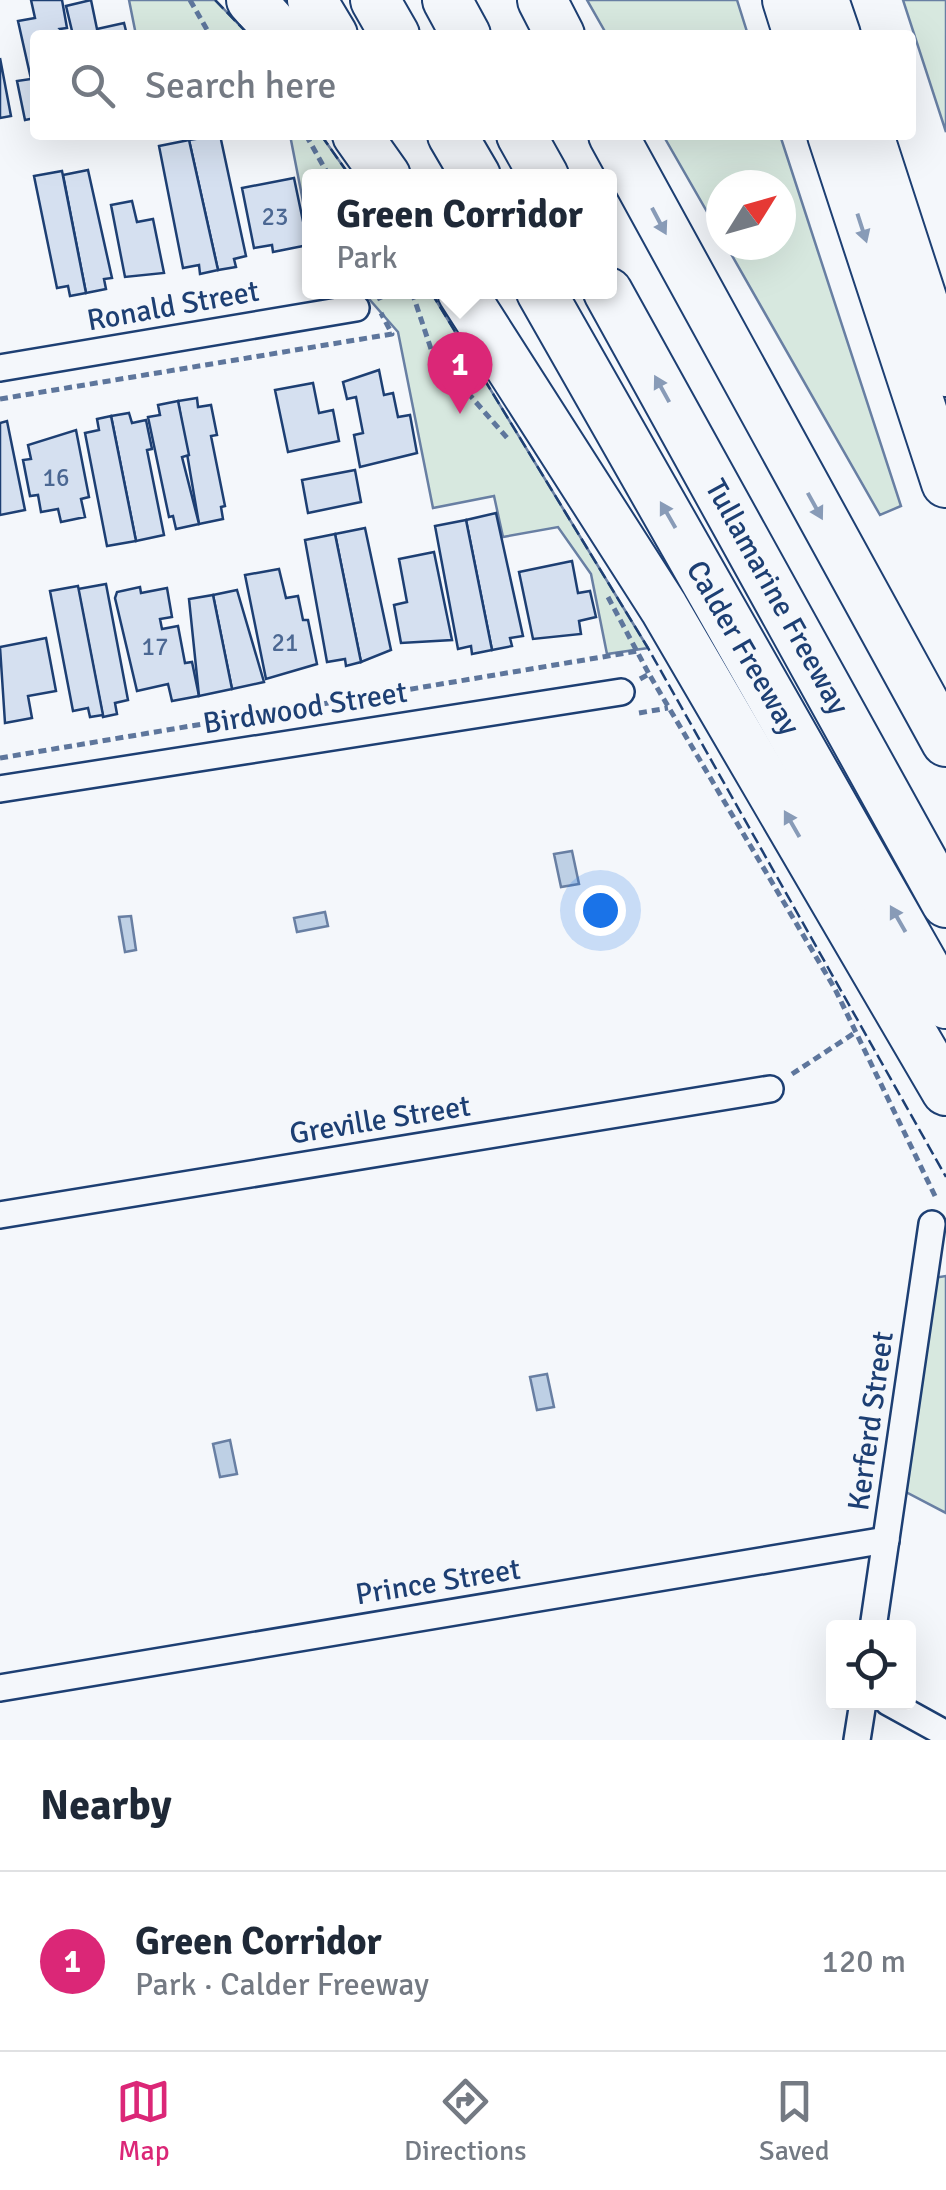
<!DOCTYPE html>
<meta charset="utf-8">
<style>
:root{--surface:#fff;--page:#f2f2f3;--text:#1f2937;--muted:#747a83;--line:#e0e1e3;--accent:#db2777}
body{margin:0;font-family:Signika,sans-serif;background:var(--page);color:var(--text)}
.controls{position:absolute;right:30px;bottom:30px;display:grid;overflow:hidden;border-radius:10px;box-shadow:0 10px 40px #0002}
.controls button{width:90px;height:90px;display:grid;place-items:center;padding:0;border:0;border-bottom:2px solid var(--line);background:var(--surface);color:var(--text);font:50px sans-serif}
.compass{position:absolute;left:706px;top:170px;width:90px;height:90px;border-radius:50%;background:var(--surface);box-shadow:0 10px 40px #0002;rotate:53deg}
.you{position:absolute;left:600px;top:910px;width:35px;height:35px;margin:-25px;border:8px solid #fff;border-radius:50%;background:#1a73e8;box-shadow:0 0 0 15px #1a73e833}
.badge{display:grid;place-items:center;width:65px;height:65px;border-radius:50%;background:var(--accent);color:#fff;font-size:32px;font-weight:700}
.pin{position:absolute;translate:-50% -82px;filter:drop-shadow(0 2px 5px #0008)}
.pin::after{content:'';position:absolute;top:52px;width:35px;height:30px;background:inherit;clip-path:polygon(0 0,100% 0,50% 100%)}
.popup{position:absolute;left:302px;top:169px;width:315px;height:130px;box-sizing:border-box;display:grid;place-content:center;border-radius:10px;background:var(--surface);filter:drop-shadow(0 2px 8px #0005);font-size:32px;white-space:nowrap;color:var(--muted)}
.popup b{font-size:38px;color:var(--text)}
.popup::after{content:'';position:absolute;left:50%;top:100%;margin-left:-20px;border:20px solid transparent;border-top-color:var(--surface)}
.list{margin:0;padding:0;list-style:none}
h2{display:flex;justify-content:space-between;align-items:center;height:130px;margin:0;padding:0 40px;font-size:42px}
h2 small{font-size:32px;font-weight:400;color:var(--muted)}
.list li{display:grid;grid-template-columns:65px 1fr auto;gap:30px;align-items:center;box-sizing:border-box;height:180px;padding:0 40px;border-top:2px solid var(--line)}
.list b{display:block;font-size:38px;white-space:nowrap}
.list p{margin:0;font-size:32px;white-space:nowrap;color:var(--muted)}
.list em{font-size:32px;font-style:normal;color:var(--muted)}
.icon{flex:none;width:55px;height:55px;fill:none;stroke:currentColor;stroke-width:2;stroke-linecap:round;stroke-linejoin:round}
.map{position:relative;flex:none;width:946px;height:1740px;overflow:hidden}
.search{position:absolute;background:var(--surface);box-shadow:0 10px 40px #0002;left:30px;right:30px;top:30px;height:110px;display:flex;align-items:center;gap:25px;box-sizing:border-box;padding:0 35px;border-radius:10px;color:var(--muted);font-size:38px}
.sheet{height:310px;background:var(--surface)}
nav{display:flex;justify-content:space-around;align-items:center;box-sizing:border-box;height:140px;border-top:2px solid var(--line);background:var(--surface);font-size:28px;color:var(--muted)}
nav a{display:grid;justify-items:center;gap:5px}
nav .on{color:var(--accent)}
.map>svg:first-child{display:block}
.green{fill:#d7e8df;stroke:#687fa3;stroke-width:2.5}
.water{fill:#bed0e5;stroke:#687fa3;stroke-width:2.5}
.building{fill:#d5e0f0;stroke:#1d3f73;stroke-width:2.5}
.lines{fill:none;stroke-linecap:round;stroke-linejoin:round}
.minor-casing{stroke:#1d3f73;stroke-width:30}
.motorway-casing{stroke:#1d3f73;stroke-width:52}
.path{stroke:#5e769c;stroke-width:5;stroke-dasharray:8 5;stroke-linecap:butt}
.minor{stroke:#f4f7fb;stroke-width:25}
.motorway{stroke:#f4f7fb;stroke-width:48}
.fence{stroke:#1d3f73;stroke-width:2.5;stroke-dasharray:12 5;stroke-linecap:butt}
.oneway{fill:#889bb7}
.labels{text-anchor:middle;dominant-baseline:central;stroke-width:8;stroke-linejoin:round;paint-order:stroke}
.number-label{font-size:25px;fill:#4b6792}
.street-label{font-size:30px;fill:#1d3f73;stroke:#f4f7fb}
</style>
<div class="map">
<svg width="946" height="1740" viewBox="0 0 946 1740">
<rect width="100%" height="100%" fill="#f4f7fb"/>
<g class="green">
<polygon points="129,0 215,0 249,35 136,35"/>
<polygon points="587,0 737,0 748,35 607,35"/>
<polygon points="903,0 946,0 946,132"/>
<polygon points="290,135 321,135 350,176 310,176 310,237"/>
<polygon points="663,135 780,135 901,506 880,515 726,245 781,245 781,185 721,185 721,236"/>
<polygon points="363,292 431,292 648,648 607,654 591,574 558,527 503,537 494,496 433,508 398,332"/>
<polygon points="946,1276 946,1513 906,1492 933,1278"/>
</g>
<g class="water">
<polygon points="572,851 579,884 561,887 554,854"/>
<polygon points="325,912 328,926 297,932 294,918"/>
<polygon points="131,916 136,950 125,952 119,917"/>
<polygon points="547,1374 554,1407 537,1410 530,1377"/>
<polygon points="230,1440 237,1474 220,1477 213,1444"/>
</g>
<g class="building">
<polygon points="31,0 62,0 67,28 60,29 66,35 35,35 35,118 25,120 17,81 31,79 18,21 35,18"/>
<polygon points="91,0 97,29 124,23 127,35 73,35 66,6"/>
<polygon points="0,58 11,116 0,118"/>
<polygon points="220,135 246,256 234,259 236,267 218,270 189,140"/>
<polygon points="189,140 218,270 200,274 199,265 183,268 159,146"/>
<polygon points="88,170 112,278 104,279 106,289 86,293 63,175"/>
<polygon points="62,171 86,293 70,296 68,286 57,288 34,176"/>
<polygon points="294,178 308,245 273,252 272,245 254,248 242,188"/>
<polygon points="132,201 137,222 153,219 164,273 125,277 111,205"/>
<polygon points="379,370 384,395 393,393 398,417 410,415 417,453 360,467 354,435 363,433 356,397 347,399 343,382"/>
<polygon points="313,383 319,413 333,410 339,441 288,452 275,390"/>
<polygon points="197,398 198,407 211,405 217,435 211,436 225,506 221,507 223,519 199,524 178,401"/>
<polygon points="178,401 189,455 182,457 199,524 176,529 173,516 169,517 148,417 160,415 158,405"/>
<polygon points="129,413 132,423 146,420 152,449 147,450 164,535 136,541 111,416"/>
<polygon points="111,416 136,541 107,546 85,433 99,430 97,419"/>
<polygon points="7,421 25,510 0,515 0,423"/>
<polygon points="76,430 89,497 81,499 85,517 61,522 58,509 41,512 38,495 30,496 23,460 31,459 28,445"/>
<polygon points="355,470 361,502 308,513 302,480"/>
<polygon points="496,513 523,636 510,638 512,646 492,650 466,520"/>
<polygon points="466,520 492,650 472,654 471,646 458,649 435,526"/>
<polygon points="365,528 391,650 361,662 335,534"/>
<polygon points="335,534 361,662 346,666 345,659 327,662 305,540"/>
<polygon points="434,552 452,640 401,643 394,605 407,602 399,559"/>
<polygon points="572,561 578,593 590,591 596,617 579,621 581,634 533,639 519,572"/>
<polygon points="279,569 286,598 298,596 303,620 308,620 317,664 266,679 245,575"/>
<polygon points="106,584 128,700 115,703 117,714 103,717 78,589"/>
<polygon points="78,586 103,715 90,717 88,708 73,711 50,591"/>
<polygon points="140,587 141,593 167,588 172,617 160,619 162,629 178,626 185,663 192,662 199,696 172,701 168,684 137,691 115,598 117,592"/>
<polygon points="237,590 264,682 232,689 213,595"/>
<polygon points="213,595 232,689 199,696 189,599"/>
<polygon points="46,638 56,691 28,696 32,718 5,723 0,647"/>
</g>
<g class="lines">
<defs>
<g id="minor">
<polyline points="0,368 356,308"/>
<polyline points="0,789 621,692"/>
<polyline points="0,1215 770,1089"/>
<polyline points="873,1628 932,1224"/>
<polyline points="0,1688 886,1540"/>
<polyline points="888,1702 946,1734"/>
<polyline points="857,1740 863,1702"/>
</g>
<g id="motorway">
<polyline points="251,0 282,35"/>
<polyline points="312,0 333,35"/>
<polyline points="375,0 395,35"/>
<polyline points="447,0 466,35"/>
<polyline points="542,0 560,35"/>
<polyline points="787,0 798,35"/>
<polyline points="824,0 836,35"/>
<polyline points="357,135 386,176"/>
<polyline points="452,135 476,176"/>
<polyline points="521,135 544,176"/>
<polyline points="613,135 946,742"/>
<polyline points="832,135 946,483"/>
<polyline points="869,135 946,372"/>
<polyline points="462,292 664,608 946,1091"/>
<polyline points="541,292 946,1004"/>
<polyline points="608,292 946,903"/>
</g>
</defs>
<use href="#minor" class="minor-casing"/>
<use href="#motorway" class="motorway-casing"/>
<g class="path">
<polyline points="190,0 210,35"/>
<polyline points="306,135 329,176"/>
<polyline points="412,292 432,352 509,440"/>
<polyline points="377,299 392,292"/>
<polyline points="0,399 392,334 381,313"/>
<polyline points="608,597 649,674"/>
<polyline points="640,679 649,674 835,989 936,1198"/>
<polyline points="639,713 668,708"/>
<polyline points="0,758 638,651"/>
<polyline points="792,1074 856,1032"/>
</g>
<use href="#minor" class="minor"/>
<use href="#motorway" class="motorway"/>
<g class="fence">
<polyline points="215,0 249,35"/>
<polyline points="321,135 350,176"/>
<polyline points="431,292 648,648 946,1177"/>
</g>
</g>
<defs><path id="oneway-solid" d="M-6-.8H1V-3.2L6.5 0L1 3.2V.8H-6Z" transform="scale(2.5)"/></defs>
<g class="oneway">
<use href="#oneway-solid" transform="translate(659 221) rotate(62)"/>
<use href="#oneway-solid" transform="translate(862 228) rotate(72)"/>
<use href="#oneway-solid" transform="translate(662 389) rotate(-119)"/>
<use href="#oneway-solid" transform="translate(815 506) rotate(61)"/>
<use href="#oneway-solid" transform="translate(668 515) rotate(-120)"/>
<use href="#oneway-solid" transform="translate(792 824) rotate(-120)"/>
<use href="#oneway-solid" transform="translate(898 919) rotate(-120)"/>
</g>
<g class="labels">
<g class="number-label">
<text x="275" y="216">23</text>
<text x="56" y="477">16</text>
<text x="285" y="642">21</text>
<text x="155" y="646">17</text>
</g>
<g class="street-label">
<text transform="translate(173 306) rotate(-10)">Ronald Street</text>
<text transform="translate(777 597) rotate(61)">Tullamarine Freeway</text>
<text transform="translate(743 648) rotate(60)">Calder Freeway</text>
<text transform="translate(305 708) rotate(-9)">Birdwood Street</text>
<text transform="translate(380 1120) rotate(-9)">Greville Street</text>
<text transform="translate(871 1421) rotate(-82)">Kerferd Street</text>
<text transform="translate(438 1582) rotate(-9)">Prince Street</text>
</g>
</g>
</svg>
<div class="controls">
<button><svg class="icon" aria-label="locate" viewBox="0 0 24 24"><circle cx="12" cy="12" r="6"/><path d="M12 2v4M12 18v4M2 12h4M18 12h4"/></svg></button>
</div>
<svg class="compass" viewBox="-18 -18 36 36"><path d="M0-13l5 13h-10z" fill="#e53935"/><path d="M0 13l5-13h-10z" fill="#747a83"/></svg>
<div class="you"></div>
<div class="pin badge" style="left:460px;top:414px">1</div>
<div class="popup"><b>Green Corridor</b>Park</div>
<div class="search"><svg class="icon" aria-label="search" viewBox="0 0 24 24"><circle cx="10" cy="10" r="6"/><path d="M15 15l6 6"/></svg>Search here</div>
</div>
<section class="sheet">
<h2>Nearby<small></small></h2>
<ul class="list">
<li><span class="badge">1</span><div><b>Green Corridor</b><p>Park · Calder Freeway</p></div><em>120 m</em></li>
</ul>
</section>
<nav>
<a class="on"><svg class="icon" aria-label="map" viewBox="0 0 24 24"><path d="M3 6l6-2 6 2 6-2v14l-6 2-6-2-6 2zM9 4v14M15 6v14"/></svg>Map</a>
<a><svg class="icon" aria-label="directions" viewBox="0 0 24 24"><path d="M12 3l9 9-9 9-9-9zM9 14v-3h6M13 9l2 2-2 2"/></svg>Directions</a>
<a><svg class="icon" aria-label="saved" viewBox="0 0 24 24"><path d="M7 4h10v16l-5-4-5 4z"/></svg>Saved</a>
</nav>
